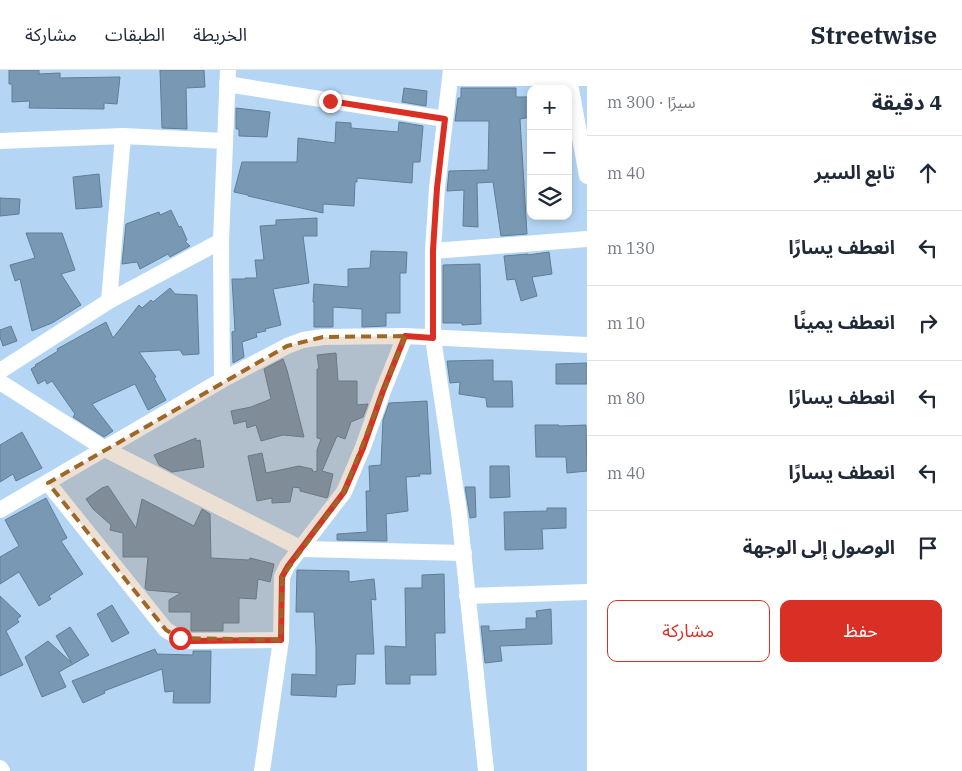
<!DOCTYPE html>
<html lang="ar">
<meta charset="utf-8">
<style>
:root{--surface:#fff;--page:#f6f6f7;--text:#1f2937;--muted:#747a83;--line:#e0e1e3;--accent:#d93025}
body{margin:0;font-family:"IBM Plex Serif","Noto Sans Arabic",serif;background:var(--page);color:var(--text);direction:rtl}
.controls{position:absolute;right:15px;top:15px;display:grid;overflow:hidden;border-radius:10px;box-shadow:0 2px 8px #0003}
.controls button{width:45px;height:45px;display:grid;place-items:center;padding:0;border:0;border-bottom:1px solid var(--line);background:var(--surface);color:var(--text);font:25px sans-serif}
.stop{position:absolute;width:15px;height:15px;margin:-11px;border:4px solid #d93025;border-radius:50%;background:#fff}
.stop.end{background:#d93025;border-color:#fff;box-shadow:0 1px 5px #0008}
.list{margin:0;padding:0;list-style:none}
h2{display:flex;justify-content:space-between;align-items:center;height:65px;margin:0;padding:0 20px;font-size:21px}
h2 small{font-size:16px;font-weight:400;color:var(--muted)}
.list li{display:grid;grid-template-columns:32px 1fr auto;gap:15px;align-items:center;box-sizing:border-box;height:75px;padding:0 20px;border-top:1px solid var(--line)}
.list b{display:block;font-size:19px;white-space:nowrap}
.list em{font-size:16px;font-style:normal;color:var(--muted)}
.actions{display:flex;gap:10px;padding:15px 20px}
.actions a{flex:1;padding:11px 0;border:1px solid var(--accent);border-radius:10px;text-align:center;font-size:18px;color:var(--accent)}
.actions .main{background:var(--accent);color:#fff}
.icon{flex:none;width:28px;height:28px;fill:none;stroke:currentColor;stroke-width:2;stroke-linecap:round;stroke-linejoin:round}
.map{position:relative;flex:none;width:587px;height:701px;overflow:hidden;direction:ltr}
header{display:flex;align-items:center;gap:30px;box-sizing:border-box;height:70px;padding:0 25px;background:var(--surface);border-bottom:1px solid var(--line)}
header strong{font-size:24px}
nav{display:flex;gap:28px;margin-inline-start:auto;font-size:18px}
main{display:flex}
aside{flex:1;background:var(--surface)}
.map>svg:first-child{display:block}
.building{fill:#7898b4;stroke:#5e7e98}
.lines{fill:none;stroke-linecap:round;stroke-linejoin:round}
.street{stroke:#fff;stroke-width:16}
.route{stroke:#d93025;stroke-width:6}
.marked{fill:#a06626;fill-opacity:0.2;stroke:#a06626;stroke-width:4;stroke-dasharray:10 6;stroke-linejoin:round}
</style>
<header>
<strong>Streetwise</strong>
<nav><a>الخريطة</a><a>الطبقات</a><a>مشاركة</a></nav>
</header>
<main>
<aside>
<h2>4 دقيقة<small>سيرًا · 300 m</small></h2>
<ul class="list">
<li><svg class="icon" aria-label="ahead" viewBox="0 0 24 24"><path d="M12 20V5M6 11l6-6 6 6"/></svg><div><b>تابع السير</b></div><em>40 m</em></li>
<li><svg class="icon" aria-label="left" viewBox="0 0 24 24"><path d="M17 20v-9H6M10 6l-5 5 5 5"/></svg><div><b>انعطف يسارًا</b></div><em>130 m</em></li>
<li><svg class="icon" aria-label="right" viewBox="0 0 24 24"><path d="M7 20v-9h11M14 6l5 5-5 5"/></svg><div><b>انعطف يمينًا</b></div><em>10 m</em></li>
<li><svg class="icon" aria-label="left" viewBox="0 0 24 24"><path d="M17 20v-9H6M10 6l-5 5 5 5"/></svg><div><b>انعطف يسارًا</b></div><em>80 m</em></li>
<li><svg class="icon" aria-label="left" viewBox="0 0 24 24"><path d="M17 20v-9H6M10 6l-5 5 5 5"/></svg><div><b>انعطف يسارًا</b></div><em>40 m</em></li>
<li><svg class="icon" aria-label="arrive" viewBox="0 0 24 24"><path d="M6 21V4h12l-3 4 3 4H6"/></svg><div><b>الوصول إلى الوجهة</b></div></li>
</ul>
<div class="actions"><a class="main">حفظ</a><a>مشاركة</a></div>
</aside>
<div class="map">
<svg width="587" height="701" viewBox="0 0 587 701">
<rect width="100%" height="100%" fill="#b4d6f4"/>
<g class="building">
<polygon points="9,0 39,0 39,4 60,3 60,8 120,7 117,34 104,33 104,39 29,38 30,31 12,32 12,14 9,14"/>
<polygon points="160,0 204,0 205,17 186,18 187,59 162,58"/>
<polygon points="404,18 427,21 426,36 402,32"/>
<polygon points="461,18 516,18 516,27 531,27 531,47 520,49 527,164 501,166 493,112 477,113 478,157 463,156 464,120 447,121 449,101 488,100 489,51 455,51 458,28 461,28"/>
<polygon points="236,38 270,42 267,67 239,66 239,59 236,59"/>
<polygon points="336,52 351,53 351,58 398,62 399,52 423,56 420,92 413,92 412,113 357,108 357,112 355,112 354,136 323,134 323,143 248,126 248,125 234,122 242,92 297,92 298,68 335,73"/>
<polygon points="99,104 102,137 76,139 73,107"/>
<polygon points="0,128 20,129 19,144 0,146"/>
<polygon points="171,140 179,157 181,156 187,170 185,171 190,176 170,187 168,184 140,199 137,192 122,194 126,154 159,142 160,145"/>
<polygon points="317,148 317,166 303,166 309,213 273,219 281,255 265,259 266,261 256,263 257,267 242,272 244,287 233,293 232,262 235,261 232,209 245,209 245,208 257,208 255,190 264,190 260,156 276,155 276,150"/>
<polygon points="26,163 62,163 75,200 61,204 81,235 52,253 32,261 20,209 15,211 10,195 35,188"/>
<polygon points="371,181 407,182 406,203 400,203 400,243 386,243 386,256 362,257 362,239 333,237 333,257 314,257 314,232 313,232 314,214 348,217 348,199 370,198"/>
<polygon points="549,182 552,204 532,207 537,226 521,231 515,209 507,210 504,186 528,184 528,185"/>
<polygon points="480,194 481,254 462,255 462,253 443,253 443,195"/>
<polygon points="170,218 175,224 197,225 199,284 183,285 180,280 139,282 156,307 154,308 166,330 148,340 135,314 92,334 113,361 104,367 73,347 75,344 52,311 47,314 45,310 38,314 31,299 36,296 35,295 58,281 57,279 106,252 113,268 139,235 142,238 151,230 153,232"/>
<polygon points="11,256 17,271 3,276 0,267 0,260"/>
<polygon points="336,283 338,311 357,311 357,335 368,334 363,347 351,352 345,369 337,366 322,401 333,404 328,426 327,428 300,421 300,418 293,417 290,432 272,433 272,428 257,431 248,386 262,383 266,403 299,396 312,399 313,402 317,401 317,380 321,369 317,368 317,299 319,299 317,285"/>
<polygon points="283,289 287,300 304,367 283,365 261,371 256,355 247,358 246,351 234,354 231,341 251,337 271,329 264,299"/>
<polygon points="493,290 493,311 512,311 513,337 487,337 486,328 459,324 460,312 450,313 447,291"/>
<polygon points="587,293 587,314 556,314 556,294"/>
<polygon points="427,331 431,404 419,404 420,406 406,407 408,441 386,444 387,471 337,470 337,464 367,462 366,421 370,421 369,396 381,395 383,350 389,333"/>
<polygon points="535,355 559,355 559,356 586,355 587,401 567,403 566,387 536,387"/>
<polygon points="22,362 42,398 16,411 13,404 0,412 0,375"/>
<polygon points="196,368 196,371 200,370 204,397 172,402 159,395 154,385"/>
<polygon points="490,396 509,396 510,427 490,428"/>
<polygon points="108,416 136,458 142,429 194,456 202,439 210,444 211,488 249,490 250,488 274,494 270,512 258,509 256,529 239,528 239,553 223,553 223,561 191,561 191,542 169,542 169,530 181,523 147,520 145,518 148,487 123,487 123,463 110,460 111,455 93,439 86,429 102,418"/>
<polygon points="465,417 475,417 476,447 470,448"/>
<polygon points="46,428 67,468 61,471 83,504 49,526 51,529 39,536 19,502 0,514 0,487 19,476 5,450"/>
<polygon points="547,438 566,438 566,458 542,459 543,479 505,480 504,442 547,441"/>
<polygon points="297,500 349,501 349,512 374,509 376,530 371,529 374,584 356,584 355,614 337,615 336,627 291,625 292,604 316,605 316,578 314,542 296,542"/>
<polygon points="444,504 445,563 435,563 436,605 410,605 410,614 386,614 385,576 406,577 405,518 422,518 422,505"/>
<polygon points="0,526 21,546 17,549 19,552 6,561 23,595 0,606"/>
<polygon points="112,535 129,563 112,572 97,544"/>
<polygon points="551,539 552,574 500,576 502,591 485,593 481,556 489,556 489,561 526,559 526,548 537,548 536,541"/>
<polygon points="70,557 89,585 59,602 66,617 42,627 25,587 48,571 72,593 56,566"/>
<polygon points="155,579 157,584 193,585 193,581 211,581 210,633 173,633 174,621 165,622 162,599 104,621 105,623 83,633 72,611"/>
</g>
<g class="lines">
<g class="street">
<polyline points="451,0 437,118 433,181 433,268 459,442 486,701"/>
<polyline points="450,8 587,8"/>
<polyline points="569,8 587,106"/>
<polyline points="227,14 445,49"/>
<polyline points="0,71 123,66 225,71"/>
<polyline points="433,181 587,169"/>
<polyline points="109,231 123,66"/>
<polyline points="0,301 109,231 221,171"/>
<polyline points="222,310 221,171 228,0"/>
<polyline points="0,312 105,379 302,479 464,483"/>
<polyline points="48,413 166,560 180,568 191,571 281,570"/>
<polyline points="0,440 222,310 287,276 303,270 323,267 405,266 587,275"/>
<polyline points="467,526 587,522"/>
<polyline points="0,698 2,701"/>
<polyline points="262,701 281,570 282,507 287,496 344,422 363,377 383,321 405,266"/>
</g>
</g>
<g class="lines">
<polyline class="route" points="180,568 191,571 281,570 282,507 288,496 344,422 363,378 383,321 405,266 433,268 433,180 437,118 445,49 330,31"/>
</g>
<path class="marked" d="M405,266L344,422L282,507L281,570L180,568L166,560L48,413L287,276L323,267Z"/>
</svg>
<div class="controls">
<button>+</button>
<button>−</button>
<button><svg class="icon" aria-label="layers" viewBox="0 0 24 24"><path d="M12 4l9 5-9 5-9-5zM3 14l9 5 9-5"/></svg></button>
</div>
<div class="stop" style="left:180px;top:568px"></div>
<div class="stop end" style="left:330px;top:31px"></div>
</div>
</main>
